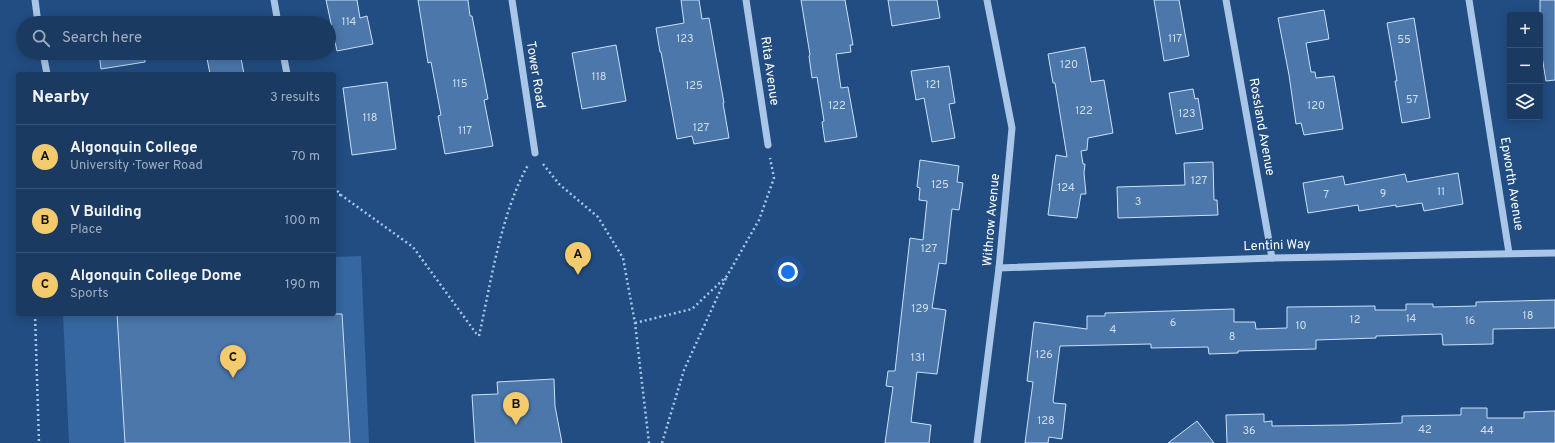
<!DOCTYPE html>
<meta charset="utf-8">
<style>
:root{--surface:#1a3a62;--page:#234168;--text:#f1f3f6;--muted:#9fadbe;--line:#385477;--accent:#f4cb6c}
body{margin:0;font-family:Overpass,sans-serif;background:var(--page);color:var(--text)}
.controls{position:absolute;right:12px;top:12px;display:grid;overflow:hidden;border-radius:4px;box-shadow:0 2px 10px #0003}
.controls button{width:36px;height:36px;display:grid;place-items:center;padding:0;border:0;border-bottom:1px solid var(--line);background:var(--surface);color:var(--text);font:20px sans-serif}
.you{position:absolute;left:788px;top:272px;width:14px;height:14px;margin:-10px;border:3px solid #fff;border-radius:50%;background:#1a73e8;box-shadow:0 0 0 6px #1a73e833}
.badge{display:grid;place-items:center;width:26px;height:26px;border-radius:50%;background:var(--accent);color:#111;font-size:13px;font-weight:700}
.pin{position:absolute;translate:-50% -33px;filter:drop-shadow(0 1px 2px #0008)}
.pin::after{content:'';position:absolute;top:21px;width:14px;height:12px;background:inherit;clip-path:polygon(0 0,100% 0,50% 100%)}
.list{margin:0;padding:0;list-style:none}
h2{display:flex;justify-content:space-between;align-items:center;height:52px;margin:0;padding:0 16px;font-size:17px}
h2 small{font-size:13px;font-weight:400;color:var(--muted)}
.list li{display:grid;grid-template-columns:26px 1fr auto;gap:12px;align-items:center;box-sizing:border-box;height:64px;padding:0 16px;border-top:1px solid var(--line)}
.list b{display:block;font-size:15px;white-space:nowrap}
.list p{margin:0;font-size:13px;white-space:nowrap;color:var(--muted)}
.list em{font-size:13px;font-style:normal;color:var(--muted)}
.icon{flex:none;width:22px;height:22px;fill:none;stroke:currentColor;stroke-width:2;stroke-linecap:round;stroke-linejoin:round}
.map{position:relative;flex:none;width:1555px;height:443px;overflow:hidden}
.search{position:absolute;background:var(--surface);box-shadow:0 2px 10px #0003;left:16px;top:16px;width:320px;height:44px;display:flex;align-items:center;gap:10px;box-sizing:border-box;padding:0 14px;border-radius:22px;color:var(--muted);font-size:15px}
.panel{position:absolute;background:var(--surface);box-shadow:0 2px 10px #0003;left:16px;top:72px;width:320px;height:244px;border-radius:4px}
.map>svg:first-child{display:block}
.green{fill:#3667a0}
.building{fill:#4b77ab;stroke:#cde0f6}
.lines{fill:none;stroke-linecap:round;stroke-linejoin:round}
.path{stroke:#a9c6e8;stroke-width:2.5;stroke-dasharray:2 3;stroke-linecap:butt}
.minor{stroke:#a9c6e8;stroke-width:7}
.labels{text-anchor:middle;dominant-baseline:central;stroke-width:3.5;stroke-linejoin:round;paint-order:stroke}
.number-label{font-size:11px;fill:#d2ddea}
.street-label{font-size:13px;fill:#fff;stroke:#224d82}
</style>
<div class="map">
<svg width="1555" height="443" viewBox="0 0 1555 443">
<rect width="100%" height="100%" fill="#224d82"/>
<polygon class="green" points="361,256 369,443 69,443 63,314 334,314 334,257"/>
<g class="building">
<polygon points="326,0 357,0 360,18 367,16 373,44 337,51"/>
<polygon points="418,0 468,0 470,16 472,16 488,99 484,100 493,146 445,154 438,116 441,115 431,62 428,63"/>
<polygon points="681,0 699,0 702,19 709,18 724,103 723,103 729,138 694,144 692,136 677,139 661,52 660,52 656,28 684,23"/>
<polygon points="801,0 845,0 853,45 850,45 851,52 836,54 841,88 848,87 857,137 825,142 822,122 824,121 817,77 812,78 809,56 810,55"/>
<polygon points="888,0 937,0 940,18 892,26"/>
<polygon points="1154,0 1179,0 1189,56 1164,61"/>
<polygon points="1540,0 1555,0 1555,80 1546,81 1540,44"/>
<polygon points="1324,10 1329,39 1306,43 1311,72 1315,72 1316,78 1334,76 1343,129 1304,135 1301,123 1296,124 1289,75 1278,18"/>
<polygon points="1414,18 1430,118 1402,123 1395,81 1397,81 1387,23"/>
<polygon points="616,45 626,101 582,109 572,53"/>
<polygon points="1085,47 1091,82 1104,80 1113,133 1088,138 1087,150 1081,151 1083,164 1085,164 1084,173 1086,194 1081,194 1077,218 1048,215 1056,155 1067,157 1055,83 1053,83 1048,54"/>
<polygon points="99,53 145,53 145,62 101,69"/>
<polygon points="206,53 240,53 244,74 210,74"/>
<polygon points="949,66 955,103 949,104 955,138 932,142 924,98 916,100 911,71"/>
<polygon points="387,82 396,149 352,155 343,88"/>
<polygon points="1193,89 1195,99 1198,98 1203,129 1176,134 1169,93"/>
<polygon points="920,160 959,166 957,182 963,183 959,210 952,209 946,264 939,263 932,308 946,310 937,374 917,372 911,422 931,425 929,443 885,443 893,387 886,386 888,371 895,371 910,238 923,240 927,201 919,200 920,188 917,187"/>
<polygon points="1213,162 1214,200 1217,200 1218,215 1118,218 1117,187 1185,185 1184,163"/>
<polygon points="1458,173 1463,204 1424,211 1422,203 1396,207 1396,205 1359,211 1358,205 1308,213 1303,183 1343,176 1345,185 1405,174 1407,182"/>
<polygon points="1555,300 1555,328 1493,329 1493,344 1443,345 1442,334 1376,336 1376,338 1316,340 1316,349 1238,351 1238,353 1209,354 1208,347 1151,348 1151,344 1060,346 1053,401 1054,403 1066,404 1062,439 1049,437 1048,443 1025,443 1033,382 1027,381 1034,322 1087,329 1087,316 1105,316 1105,313 1234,309 1234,322 1255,322 1256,329 1287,328 1287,307 1375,306 1375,310 1406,310 1406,304 1433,304 1433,307 1476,306 1476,302"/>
<polygon points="117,314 342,314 350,443 125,443"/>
<polygon points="554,379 555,406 562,443 475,443 472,395 498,394 497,382"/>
<polygon points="1461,408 1487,408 1487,418 1524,418 1524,412 1555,411 1555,443 1227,443 1226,415 1264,414 1264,422 1272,421 1272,426 1345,425 1402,423 1402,416 1461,415"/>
<polygon points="1197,421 1214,443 1168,443"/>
</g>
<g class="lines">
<g class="path">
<polyline points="543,164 559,184 598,217 623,258 635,323 649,443"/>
<polyline points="334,187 341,195 413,247 478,336"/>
<polyline points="334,195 341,195"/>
<polyline points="35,314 39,443"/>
<polyline points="635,323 692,309 727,276 759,220 774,178 770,158"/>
<path d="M479,336C491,282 501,213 528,165"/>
<polyline points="662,443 684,370 726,278"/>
</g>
<g class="minor">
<polyline points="35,0 38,23"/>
<polyline points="274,0 278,23"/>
<polyline points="512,0 535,153"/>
<polyline points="746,0 768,145"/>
<polyline points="1226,0 1272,258"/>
<polyline points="1469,0 1509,253"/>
<polyline points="43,53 47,74"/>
<polyline points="283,53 287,74"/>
<polyline points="999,268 1272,258 1555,253"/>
<polyline points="977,443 999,268 1012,128 987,0"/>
</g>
</g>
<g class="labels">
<g class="number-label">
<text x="349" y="22">114</text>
<text x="685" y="39">123</text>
<text x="1175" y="39">117</text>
<text x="1404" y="40">55</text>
<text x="1069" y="65">120</text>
<text x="599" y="77">118</text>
<text x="460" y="84">115</text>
<text x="933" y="85">121</text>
<text x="694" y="86">125</text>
<text x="1412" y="100">57</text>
<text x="837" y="106">122</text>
<text x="1316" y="106">120</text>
<text x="1084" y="111">122</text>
<text x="1187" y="114">123</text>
<text x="370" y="118">118</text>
<text x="701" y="128">127</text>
<text x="465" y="131">117</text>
<text x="1199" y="181">127</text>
<text x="940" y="185">125</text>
<text x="1066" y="188">124</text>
<text x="1441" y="192">11</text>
<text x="1383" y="194">9</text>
<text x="1326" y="195">7</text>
<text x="1138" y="202">3</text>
<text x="929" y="249">127</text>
<text x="920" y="309">129</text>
<text x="1528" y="316">18</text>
<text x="1411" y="319">14</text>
<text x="1355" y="320">12</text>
<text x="1470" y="321">16</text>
<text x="1173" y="323">6</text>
<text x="1301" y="326">10</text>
<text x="1113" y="330">4</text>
<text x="1232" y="337">8</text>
<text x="1044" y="355">126</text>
<text x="918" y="358">131</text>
<text x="1046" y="421">128</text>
<text x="1425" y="430">42</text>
<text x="1249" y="431">36</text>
<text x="1487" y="431">44</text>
</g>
<g class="street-label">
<text transform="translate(769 71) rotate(82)">Rita Avenue</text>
<text transform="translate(535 75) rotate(81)">Tower Road</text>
<text transform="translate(1261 127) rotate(80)">Rossland Avenue</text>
<text transform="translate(1511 184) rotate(81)">Epworth Avenue</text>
<text transform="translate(992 220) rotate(-85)">Withrow Avenue</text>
<text transform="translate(1277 246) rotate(-2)">Lentini Way</text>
</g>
</g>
</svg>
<div class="controls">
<button>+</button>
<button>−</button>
<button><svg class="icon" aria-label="layers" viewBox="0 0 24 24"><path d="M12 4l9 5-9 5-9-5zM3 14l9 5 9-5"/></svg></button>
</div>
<div class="you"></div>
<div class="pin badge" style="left:578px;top:275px">A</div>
<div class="pin badge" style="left:516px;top:425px">B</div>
<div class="pin badge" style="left:233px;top:378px">C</div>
<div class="search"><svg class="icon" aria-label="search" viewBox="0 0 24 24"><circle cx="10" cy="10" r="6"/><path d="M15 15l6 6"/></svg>Search here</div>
<section class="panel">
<h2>Nearby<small>3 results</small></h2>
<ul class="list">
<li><span class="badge">A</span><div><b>Algonquin College</b><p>University · Tower Road</p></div><em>70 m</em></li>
<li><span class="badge">B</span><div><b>V Building</b><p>Place</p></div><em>100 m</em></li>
<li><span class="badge">C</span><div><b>Algonquin College Dome</b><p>Sports</p></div><em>190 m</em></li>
</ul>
</section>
</div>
